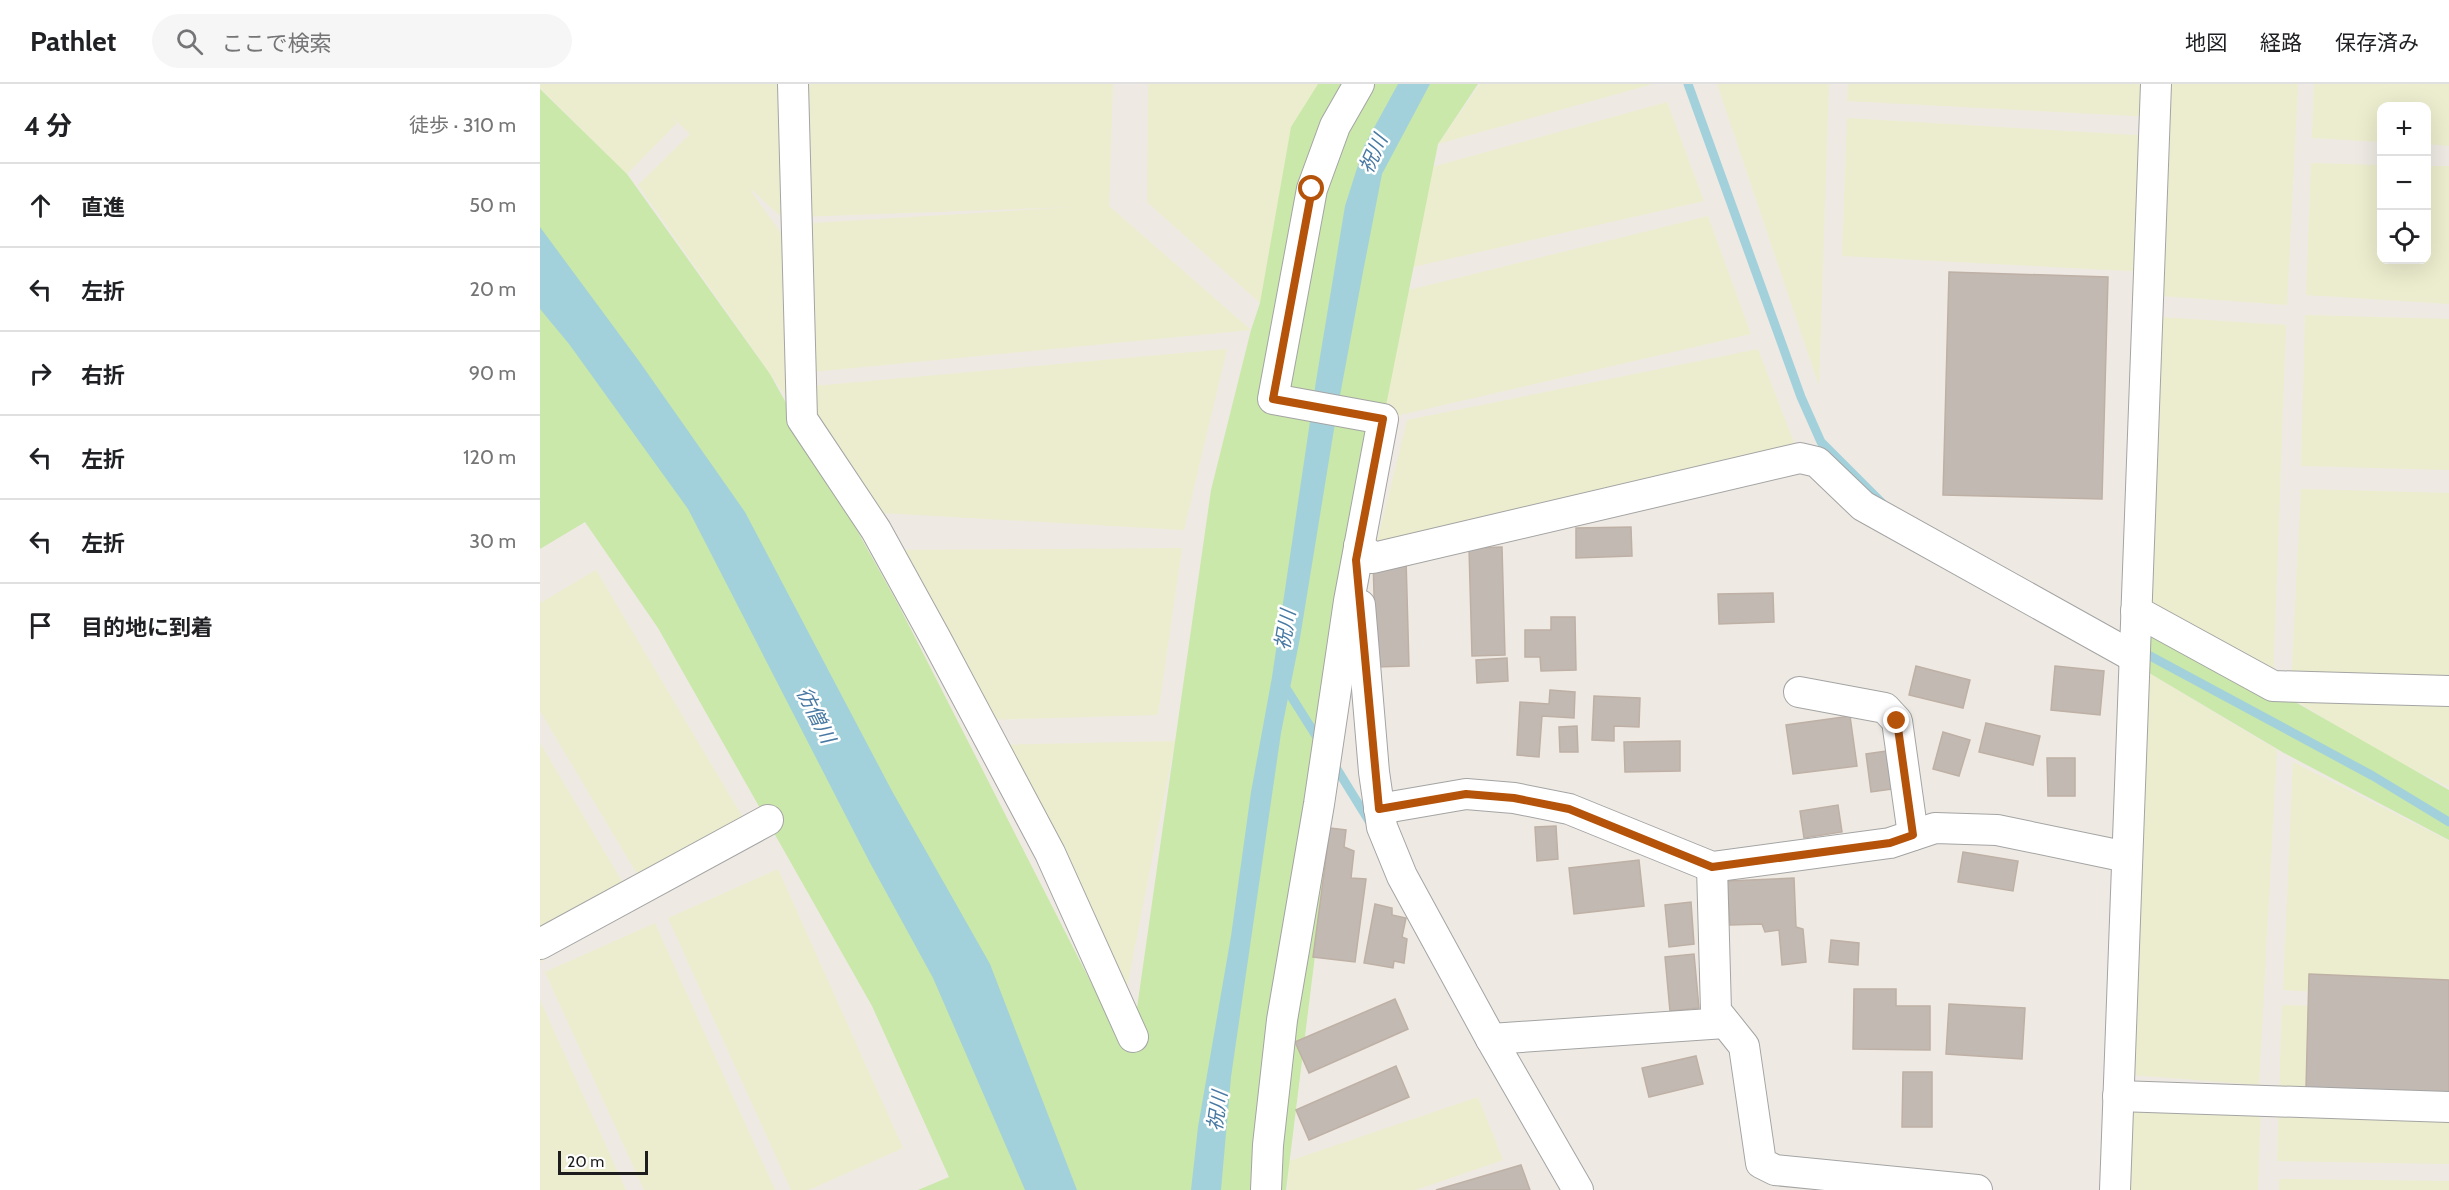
<!DOCTYPE html>
<html lang="ja">
<meta charset="utf-8">
<style>
:root{--surface:#fff;--page:#f6f6f6;--text:#202124;--muted:#757577;--line:#e0e0e0}
body{margin:0;font-family:Cabin,"Noto Sans JP",sans-serif;background:var(--page);color:var(--text)}
.controls{position:absolute;right:18px;top:18px;display:grid;overflow:hidden;border-radius:12px;box-shadow:0 6px 24px #0002}
.controls button{width:54px;height:54px;display:grid;place-items:center;padding:0;border:0;border-bottom:2px solid var(--line);background:var(--surface);color:var(--text);font:30px sans-serif}
.scale{position:absolute;left:18px;bottom:15px;width:90px;box-sizing:border-box;padding-left:6px;border:3px solid #1d1d1d;border-top:0;font-size:16px;line-height:21px;white-space:nowrap;color:#1d1d1d;-webkit-text-stroke:4px #fff;paint-order:stroke}
.stop{position:absolute;width:18px;height:18px;margin:-14px;border:4px solid #b45309;border-radius:50%;background:#fff}
.stop.end{background:#b45309;border-color:#fff;box-shadow:0 2px 6px #0008}
.list{margin:0;padding:0;list-style:none}
h2{display:flex;justify-content:space-between;align-items:center;height:78px;margin:0;padding:0 24px;font-size:26px}
h2 small{font-size:20px;font-weight:400;color:var(--muted)}
.list li{display:grid;grid-template-columns:39px 1fr auto;gap:18px;align-items:center;box-sizing:border-box;height:84px;padding:0 24px;border-top:2px solid var(--line)}
.list b{display:block;font-size:22px;white-space:nowrap}
.list em{font-size:20px;font-style:normal;color:var(--muted)}
.icon{flex:none;width:33px;height:33px;fill:none;stroke:currentColor;stroke-width:2;stroke-linecap:round;stroke-linejoin:round}
.map{position:relative;flex:none;width:1909px;height:1106px;overflow:hidden}
header{display:flex;align-items:center;gap:36px;box-sizing:border-box;height:84px;padding:0 30px;background:var(--surface);border-bottom:2px solid var(--line)}
header strong{font-size:28px}
nav{display:flex;gap:33px;margin-inline-start:auto;font-size:21px}
.search{width:420px;height:54px;background:var(--page);display:flex;align-items:center;gap:15px;box-sizing:border-box;padding:0 21px;border-radius:33px;color:var(--muted);font-size:22px}
main{display:flex}
aside{flex:1;background:var(--surface)}
.map>svg:first-child{display:block}
.farmland{fill:#ecedce;fill-rule:evenodd}
.grass{fill:#cae8a9}
.water{fill:#a3d1db}
.lines{fill:none;stroke-linecap:round;stroke-linejoin:round}
.stream{stroke:#a3d1db;stroke-width:9}
.building{fill:#c2b9b2;stroke:#bfb0a5;stroke-width:1.5}
.minor-casing{stroke:#a4a4a4;stroke-width:32}
.minor{stroke:#fff;stroke-width:30}
.route{stroke:#b45309;stroke-width:8}
.labels{text-anchor:middle;dominant-baseline:central;stroke-width:5;stroke-linejoin:round;paint-order:stroke}
.water-label{font-size:20px;font-style:italic;fill:#4879a3;stroke:#fff}
</style>
<header>
<strong>Pathlet</strong>
<div class="search"><svg class="icon" aria-label="search" viewBox="0 0 24 24"><circle cx="10" cy="10" r="6"/><path d="M15 15l6 6"/></svg>ここで検索</div>
<nav><a>地図</a><a>経路</a><a>保存済み</a></nav>
</header>
<main>
<aside>
<h2>4 分<small>徒歩 · 310 m</small></h2>
<ul class="list">
<li><svg class="icon" aria-label="ahead" viewBox="0 0 24 24"><path d="M12 20V5M6 11l6-6 6 6"/></svg><div><b>直進</b></div><em>50 m</em></li>
<li><svg class="icon" aria-label="left" viewBox="0 0 24 24"><path d="M17 20v-9H6M10 6l-5 5 5 5"/></svg><div><b>左折</b></div><em>20 m</em></li>
<li><svg class="icon" aria-label="right" viewBox="0 0 24 24"><path d="M7 20v-9h11M14 6l5 5-5 5"/></svg><div><b>右折</b></div><em>90 m</em></li>
<li><svg class="icon" aria-label="left" viewBox="0 0 24 24"><path d="M17 20v-9H6M10 6l-5 5 5 5"/></svg><div><b>左折</b></div><em>120 m</em></li>
<li><svg class="icon" aria-label="left" viewBox="0 0 24 24"><path d="M17 20v-9H6M10 6l-5 5 5 5"/></svg><div><b>左折</b></div><em>30 m</em></li>
<li><svg class="icon" aria-label="arrive" viewBox="0 0 24 24"><path d="M6 21V4h12l-3 4 3 4H6"/></svg><div><b>目的地に到着</b></div></li>
</ul>
</aside>
<div class="map">
<svg width="1909" height="1106" viewBox="0 0 1909 1106">
<rect width="100%" height="100%" fill="#eeeae3"/>
<g class="farmland">
<path d="M0,0H573L569,122L711,246L261,289L262,303L687,265L644,446L324,428L262,335L98,101L150,50L130,31L137,39L87,90L0,4ZM212,106L252,143V165L211,107ZM534,123L257,140L256,133Z"/>
<polygon points="608,0 794,0 729,168 720,219 607,118"/>
<polygon points="940,0 1113,0 898,60"/>
<polygon points="1177,0 1289,0 1279,302"/>
<polygon points="1308,0 1758,0 1747,221 1607,211 1608,188 1302,172 1307,34 1613,52 1614,33 1307,17"/>
<polygon points="1774,0 1909,0 1909,62 1887,60 1886,22 1842,22 1841,58 1772,54"/>
<polygon points="1127,18 1164,117 860,186 888,84"/>
<polygon points="1771,79 1841,81 1842,176 1886,176 1887,82 1909,82 1909,220 1766,211"/>
<polygon points="1168,132 1211,250 843,335 865,207"/>
<polygon points="1765,231 1909,235 1909,386 1761,382"/>
<polygon points="1603,232 1746,241 1733,602 1596,527"/>
<polygon points="1218,265 1260,374 833,474 867,336"/>
<polygon points="1761,405 1909,409 1909,607 1751,603"/>
<polygon points="642,464 618,631 439,636 347,466"/>
<polygon points="56,486 212,749 109,810 0,627 0,519"/>
<polygon points="1594,580 1737,666 1719,1001 1579,990"/>
<polygon points="1753,615 1909,618 1909,703 1846,672"/>
<polygon points="635,657 582,929 452,661"/>
<polygon points="0,659 96,821 0,878"/>
<polygon points="1753,678 1909,757 1909,915 1743,906"/>
<polygon points="238,785 363,1064 269,1106 251,1106 128,834"/>
<polygon points="115,839 235,1106 104,1106 5,888"/>
<polygon points="0,916 86,1106 0,1106"/>
<polygon points="1742,921 1909,926 1909,1080 1737,1077"/>
<polygon points="1578,1012 1721,1017 1718,1106 1575,1106"/>
<polygon points="938,1013 963,1076 876,1106 748,1106 749,1077"/>
<polygon points="1739,1095 1909,1097 1909,1106 1739,1106"/>
</g>
<g class="grass">
<polygon points="778,0 938,0 898,60 838,362 746,1106 378,1106 409,1093 332,922 118,544 45,438 0,465 0,5 87,90 230,290 358,520 566,928 593,952 671,406 711,246 720,219 751,43"/>
<polygon points="1596,527 1909,706 1909,756 1744,669 1594,580"/>
</g>
<g class="water">
<polygon points="858,0 890,0 842,90 823,188 796,333 760,554 741,649 691,993 681,1106 651,1106 658,1043 691,852 711,708 732,593 776,297 805,122 824,62"/>
<polygon points="0,143 99,277 205,428 352,707 450,880 537,1106 485,1106 393,894 329,777 148,425 29,260 0,225"/>
</g>
<g class="lines">
<g class="stream">
<polyline points="1148,0 1261,313 1281,358 1342,419"/>
<polyline points="1599,566 1833,692 1909,738"/>
<polyline points="744,601 780,658"/>
<polyline points="792,677 829,737"/>
</g>
</g>
<g class="building">
<polygon points="1409,188 1568,193 1562,415 1403,411"/>
<polygon points="1091,443 1092,472 1036,474 1036,444"/>
<polygon points="962,463 965,571 932,572 929,464"/>
<polygon points="833,474 866,474 869,582 836,583"/>
<polygon points="1233,509 1234,538 1179,540 1178,510"/>
<polygon points="1011,533 1035,533 1036,586 1001,587 1000,573 985,573 985,546 1011,546"/>
<polygon points="967,574 968,597 937,599 936,576"/>
<polygon points="1376,582 1430,596 1423,624 1369,611"/>
<polygon points="1515,582 1564,587 1560,631 1511,626"/>
<polygon points="1010,606 1035,608 1034,634 1002,632 999,673 977,671 980,618 1009,620"/>
<polygon points="1054,612 1100,614 1099,643 1074,642 1074,657 1052,656"/>
<polygon points="1310,632 1317,682 1253,690 1246,641"/>
<polygon points="1446,639 1500,652 1493,681 1439,668"/>
<polygon points="1037,642 1038,668 1020,668 1019,643"/>
<polygon points="1403,648 1430,656 1419,692 1393,685"/>
<polygon points="1140,657 1140,687 1085,688 1084,658"/>
<polygon points="1353,666 1359,704 1331,708 1326,670"/>
<polygon points="1507,674 1535,674 1535,712 1508,712"/>
<polygon points="1298,721 1302,748 1264,754 1260,727"/>
<polygon points="1016,742 1018,775 997,777 995,743"/>
<polygon points="790,744 806,746 804,763 814,767 811,794 826,795 815,878 773,873"/>
<polygon points="1423,768 1478,777 1473,807 1418,798"/>
<polygon points="1099,776 1104,822 1034,830 1029,784"/>
<polygon points="1254,794 1256,843 1263,845 1266,878 1242,881 1239,846 1225,848 1222,840 1190,841 1187,797"/>
<polygon points="1151,818 1154,860 1129,863 1125,821"/>
<polygon points="835,820 852,824 852,831 866,834 862,853 867,855 864,879 854,877 853,884 824,879"/>
<polygon points="1291,856 1319,859 1318,881 1289,878"/>
<polygon points="1154,870 1159,924 1130,927 1125,873"/>
<polygon points="1769,890 1909,896 1909,1009 1766,1004"/>
<polygon points="1314,905 1356,905 1356,922 1390,922 1390,966 1313,965"/>
<polygon points="855,915 868,945 769,989 755,958"/>
<polygon points="1409,920 1485,924 1482,975 1406,970"/>
<polygon points="1156,972 1163,1000 1109,1013 1102,984"/>
<polygon points="856,982 869,1013 769,1056 756,1026"/>
<polygon points="1363,988 1392,988 1392,1043 1362,1043"/>
<polygon points="981,1081 990,1106 896,1106"/>
</g>
<g class="lines">
<defs>
<g id="minor">
<polyline points="253,0 262,335 336,446 396,555 510,769 593,953"/>
<polyline points="819,462 833,474 1260,374 1277,378 1323,422 1594,573"/>
<polyline points="820,521 834,688 842,743 862,792 951,955 1038,1106"/>
<polyline points="1596,527 1733,602 1909,607"/>
<polyline points="1259,608 1345,624 1357,637 1373,751"/>
<polyline points="839,725 926,710 974,714 1029,725 1172,783 1350,759 1395,744 1457,746 1587,773"/>
<polyline points="1172,783 1176,927 1204,962 1221,1079 1235,1086 1437,1106"/>
<polyline points="0,860 228,736"/>
<polyline points="951,955 1185,939"/>
<polyline points="1578,1012 1909,1023"/>
<polyline points="726,1106 728,1061 742,936 779,720 809,517 843,335 733,315 772,105 795,42 819,0"/>
<polyline points="1575,1106 1616,0"/>
</g>
</defs>
<use href="#minor" class="minor-casing"/>
<use href="#minor" class="minor"/>
</g>
<g class="lines">
<polyline class="route" points="772,105 733,315 843,335 816,476 839,725 926,710 974,714 1029,725 1172,783 1350,759 1373,751 1357,637"/>
</g>
<g class="labels">
<g class="water-label">
<text transform="translate(833 70) rotate(-66)">祝川</text>
<text transform="translate(745 546) rotate(-81)">祝川</text>
<text transform="translate(276 631) rotate(63)">彷僧川</text>
<text transform="translate(677 1027) rotate(-82)">祝川</text>
</g>
</g>
</svg>
<div class="controls">
<button>+</button>
<button>−</button>
<button><svg class="icon" aria-label="locate" viewBox="0 0 24 24"><circle cx="12" cy="12" r="6"/><path d="M12 2v4M12 18v4M2 12h4M18 12h4"/></svg></button>
</div>
<div class="scale">20 m</div>
<div class="stop" style="left:772px;top:105px"></div>
<div class="stop end" style="left:1357px;top:637px"></div>
</div>
</main>
